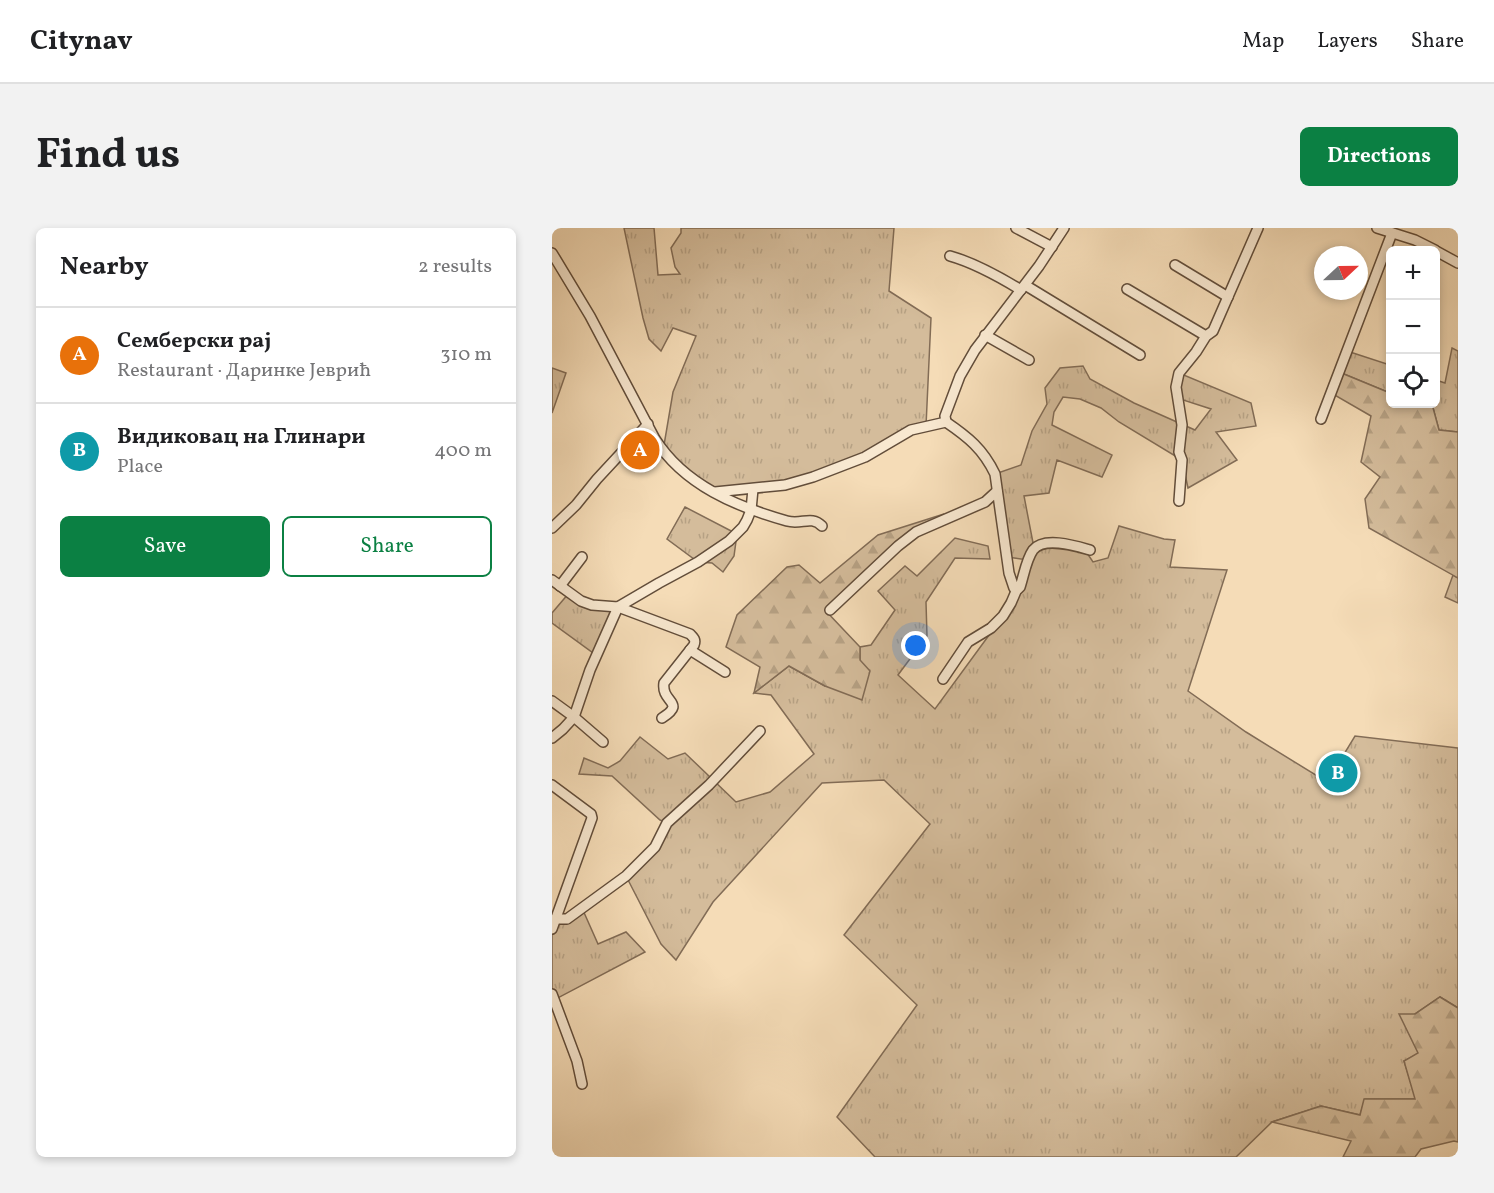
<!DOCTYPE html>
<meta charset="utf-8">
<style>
:root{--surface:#fff;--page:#f2f2f2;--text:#202124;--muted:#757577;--line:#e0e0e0;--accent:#0b8043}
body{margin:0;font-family:Vollkorn,serif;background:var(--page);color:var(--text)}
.controls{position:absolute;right:18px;top:18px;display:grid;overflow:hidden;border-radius:9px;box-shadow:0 3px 9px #0003}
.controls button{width:54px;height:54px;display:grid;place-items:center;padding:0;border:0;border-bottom:2px solid var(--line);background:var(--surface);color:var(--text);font:30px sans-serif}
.compass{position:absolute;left:762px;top:18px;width:54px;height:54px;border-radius:50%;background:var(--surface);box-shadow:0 3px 9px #0003;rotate:68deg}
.you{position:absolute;left:364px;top:418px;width:21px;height:21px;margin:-15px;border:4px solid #fff;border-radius:50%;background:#1a73e8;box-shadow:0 0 0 9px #1a73e833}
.badge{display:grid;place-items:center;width:39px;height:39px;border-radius:50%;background:var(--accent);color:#fff;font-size:20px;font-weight:700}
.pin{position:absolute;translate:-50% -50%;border:3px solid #fff;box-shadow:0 2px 6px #0006}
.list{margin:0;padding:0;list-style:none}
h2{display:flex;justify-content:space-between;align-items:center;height:78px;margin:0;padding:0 24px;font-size:26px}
h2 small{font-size:20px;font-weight:400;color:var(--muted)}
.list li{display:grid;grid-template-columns:39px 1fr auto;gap:18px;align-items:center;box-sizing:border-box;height:96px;padding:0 24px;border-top:2px solid var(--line)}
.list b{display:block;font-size:22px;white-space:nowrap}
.list p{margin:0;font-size:20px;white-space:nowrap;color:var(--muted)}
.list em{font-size:20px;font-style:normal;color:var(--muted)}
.actions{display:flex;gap:12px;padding:18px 24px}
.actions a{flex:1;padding:14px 0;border:2px solid var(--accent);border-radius:9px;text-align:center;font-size:21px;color:var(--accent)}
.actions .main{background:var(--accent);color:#fff}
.icon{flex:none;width:33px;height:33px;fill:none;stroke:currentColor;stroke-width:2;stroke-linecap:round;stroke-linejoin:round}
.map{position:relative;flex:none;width:906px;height:929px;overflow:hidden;border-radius:9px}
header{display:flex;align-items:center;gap:36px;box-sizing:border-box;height:84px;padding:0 30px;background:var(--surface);border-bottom:2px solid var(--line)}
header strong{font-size:28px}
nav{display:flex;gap:33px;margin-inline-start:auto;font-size:21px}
.intro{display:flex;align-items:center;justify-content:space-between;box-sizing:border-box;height:144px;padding:0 36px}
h1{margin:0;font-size:42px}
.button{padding:15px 27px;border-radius:9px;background:var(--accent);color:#fff;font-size:21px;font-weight:700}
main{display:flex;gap:36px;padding:0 36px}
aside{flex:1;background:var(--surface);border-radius:9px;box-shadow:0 3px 9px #0003}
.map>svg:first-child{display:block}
.grass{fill:url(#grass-tufts);stroke:#826c56;stroke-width:1.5}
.forest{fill:url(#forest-firs);stroke:#826c56;stroke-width:1.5}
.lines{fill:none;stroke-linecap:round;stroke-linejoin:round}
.minor-casing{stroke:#624d3a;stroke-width:12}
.minor{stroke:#f8e8d0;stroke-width:9}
</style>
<header>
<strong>Citynav</strong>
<nav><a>Map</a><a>Layers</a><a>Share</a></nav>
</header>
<div class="intro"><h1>Find us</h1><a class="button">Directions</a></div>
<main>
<aside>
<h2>Nearby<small>2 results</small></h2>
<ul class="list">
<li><span class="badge" style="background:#e8710a">A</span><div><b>Семберски рај</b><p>Restaurant · Даринке Јеврић</p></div><em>310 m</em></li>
<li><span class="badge" style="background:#0f9aa8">B</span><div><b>Видиковац на Глинари</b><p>Place</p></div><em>400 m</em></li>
</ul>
<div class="actions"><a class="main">Save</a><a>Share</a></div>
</aside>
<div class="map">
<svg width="906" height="929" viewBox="0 0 906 929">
<defs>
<pattern id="grass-tufts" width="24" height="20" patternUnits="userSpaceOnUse" patternTransform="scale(1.5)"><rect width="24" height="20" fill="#d4bc9b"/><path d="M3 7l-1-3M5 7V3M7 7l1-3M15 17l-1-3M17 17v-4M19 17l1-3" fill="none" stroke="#b6a184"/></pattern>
<pattern id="forest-firs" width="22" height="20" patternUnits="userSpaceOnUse" patternTransform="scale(1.5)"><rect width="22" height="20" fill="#d4bc9b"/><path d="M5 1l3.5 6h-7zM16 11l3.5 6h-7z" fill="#b6a184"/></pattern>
</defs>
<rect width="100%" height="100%" fill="#f5dcb7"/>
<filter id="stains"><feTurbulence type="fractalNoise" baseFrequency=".00333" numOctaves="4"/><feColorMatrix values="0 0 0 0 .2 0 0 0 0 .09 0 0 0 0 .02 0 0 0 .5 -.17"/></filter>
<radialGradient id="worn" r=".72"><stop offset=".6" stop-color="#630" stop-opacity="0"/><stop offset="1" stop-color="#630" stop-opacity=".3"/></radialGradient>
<g class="grass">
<polygon points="72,0 102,0 106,47 128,46 123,39 119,20 129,5 129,0 342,0 337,63 379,90 374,198 261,249 163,264 111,223 121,164 144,108 121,100 109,123 97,111 91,90"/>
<polygon points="900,120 906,123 906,204 887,202 880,176 884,176 884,152 893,155"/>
<polygon points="795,123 838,137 838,165 787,144"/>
<polygon points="531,138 538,151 582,175 643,202 659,181 631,172 624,159 627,145 699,175 704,198 664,204 685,232 636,260 630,232 567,194 549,180 528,171 511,169 502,184 500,197 560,227 550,249 505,232 497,265 472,268 482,320 496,315 535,325 541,334 556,330 567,298 612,311 623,312 618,339 675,342 636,463 694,504 775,554 803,508 906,520 906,780 888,769 863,786 866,826 852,833 864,871 813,871 808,887 769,878 720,894 684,929 323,929 285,889 365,777 292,707 378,596 332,552 270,555 161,674 124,732 109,716 74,648 103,619 115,595 108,592 60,548 27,546 32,530 56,540 68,533 88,509 116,531 133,525 184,574 218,564 262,526 219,467 202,465 237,438 273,458 308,432 308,419 319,417 343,382 326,363 353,338 365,348 403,310 436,318 438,331 403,330 374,374 375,408 346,447 383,481 451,388 476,332 455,329 443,246 469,237 480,203 495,176 493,160 508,140"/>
<polygon points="0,140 14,145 0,185"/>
<polygon points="133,279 185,306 182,328 171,344 160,335 146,334 115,311"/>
<polygon points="901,347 906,350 906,375 893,369"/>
<polygon points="17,365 29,373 66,379 44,427 0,395 0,385"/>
<polygon points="30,680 46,716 74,704 93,724 0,773 0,689 4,691"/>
</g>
<g class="forest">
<polygon points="787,144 838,165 838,176 880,176 887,202 906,204 906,350 817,300 813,271 828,249 809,234 819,188 779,165"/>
<polygon points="392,286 341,324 273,382 308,419 308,432 318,443 310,472 273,458 237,438 202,465 208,439 174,419 185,387 235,339 247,337 268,355 326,307"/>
<polygon points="888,769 906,780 906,914 902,913 869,921 863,929 791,929 799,913 720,894 769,878 808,887 812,871 863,871 852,833 866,825 847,786 863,786"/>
</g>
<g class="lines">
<defs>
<g id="minor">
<polyline points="464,0 500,19"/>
<polyline points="825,0 863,12 883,22"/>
<polyline points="884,23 906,35"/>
<path d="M0,25L38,88L103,211C132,257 185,279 235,293C250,297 259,287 270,298"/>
<path d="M398,28C423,35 446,48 469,62"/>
<polyline points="623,37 676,69"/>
<polyline points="473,57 588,127"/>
<polyline points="575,61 654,108"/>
<polyline points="433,107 477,132"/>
<polyline points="769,191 840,5"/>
<path d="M394,194C416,209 431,221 443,246L457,345L462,360L466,361L468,359C472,347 474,332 481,322C492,308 524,318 538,322"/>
<polyline points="394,194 393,188 408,148 423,122 487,38 512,0"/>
<polyline points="163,264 233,257 261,249 313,229 359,202 394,194"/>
<polyline points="627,273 630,232 627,224 630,197 624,159 627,145 644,124 654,108 661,103 706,0"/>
<polyline points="0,300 24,277 45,251 96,196"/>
<path d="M0,352L29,373L40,377L66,379L138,406C142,410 144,412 142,417L112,455C109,475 135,474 110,490"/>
<polyline points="8,358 30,329"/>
<polyline points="278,382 346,318 364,304 433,274 445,263"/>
<polyline points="138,422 173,444"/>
<polyline points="391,451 416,414 439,400 451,388 459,375 465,361"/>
<polyline points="0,473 22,489 51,514"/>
<polyline points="0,510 11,501 22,489 38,442 66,379 107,355 146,334 177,313 191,299 195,292 199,282 201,261"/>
<polyline points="0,557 39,586 40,590 0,701"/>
<polyline points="3,691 15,691 74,648 103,619 115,595 157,557 208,503"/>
<polyline points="0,766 25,833 30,856"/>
</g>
</defs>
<use href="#minor" class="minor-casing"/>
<use href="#minor" class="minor"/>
</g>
<rect width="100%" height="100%" filter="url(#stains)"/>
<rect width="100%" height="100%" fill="url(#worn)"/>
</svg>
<div class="controls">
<button>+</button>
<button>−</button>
<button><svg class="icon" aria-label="locate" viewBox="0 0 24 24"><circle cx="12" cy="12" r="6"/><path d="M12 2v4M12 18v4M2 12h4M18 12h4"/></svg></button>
</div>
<svg class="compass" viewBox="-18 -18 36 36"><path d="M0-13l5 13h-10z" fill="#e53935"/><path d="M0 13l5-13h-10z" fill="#757577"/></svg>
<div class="you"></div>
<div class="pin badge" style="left:88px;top:222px;background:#e8710a">A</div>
<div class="pin badge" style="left:786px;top:545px;background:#0f9aa8">B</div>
</div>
</main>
